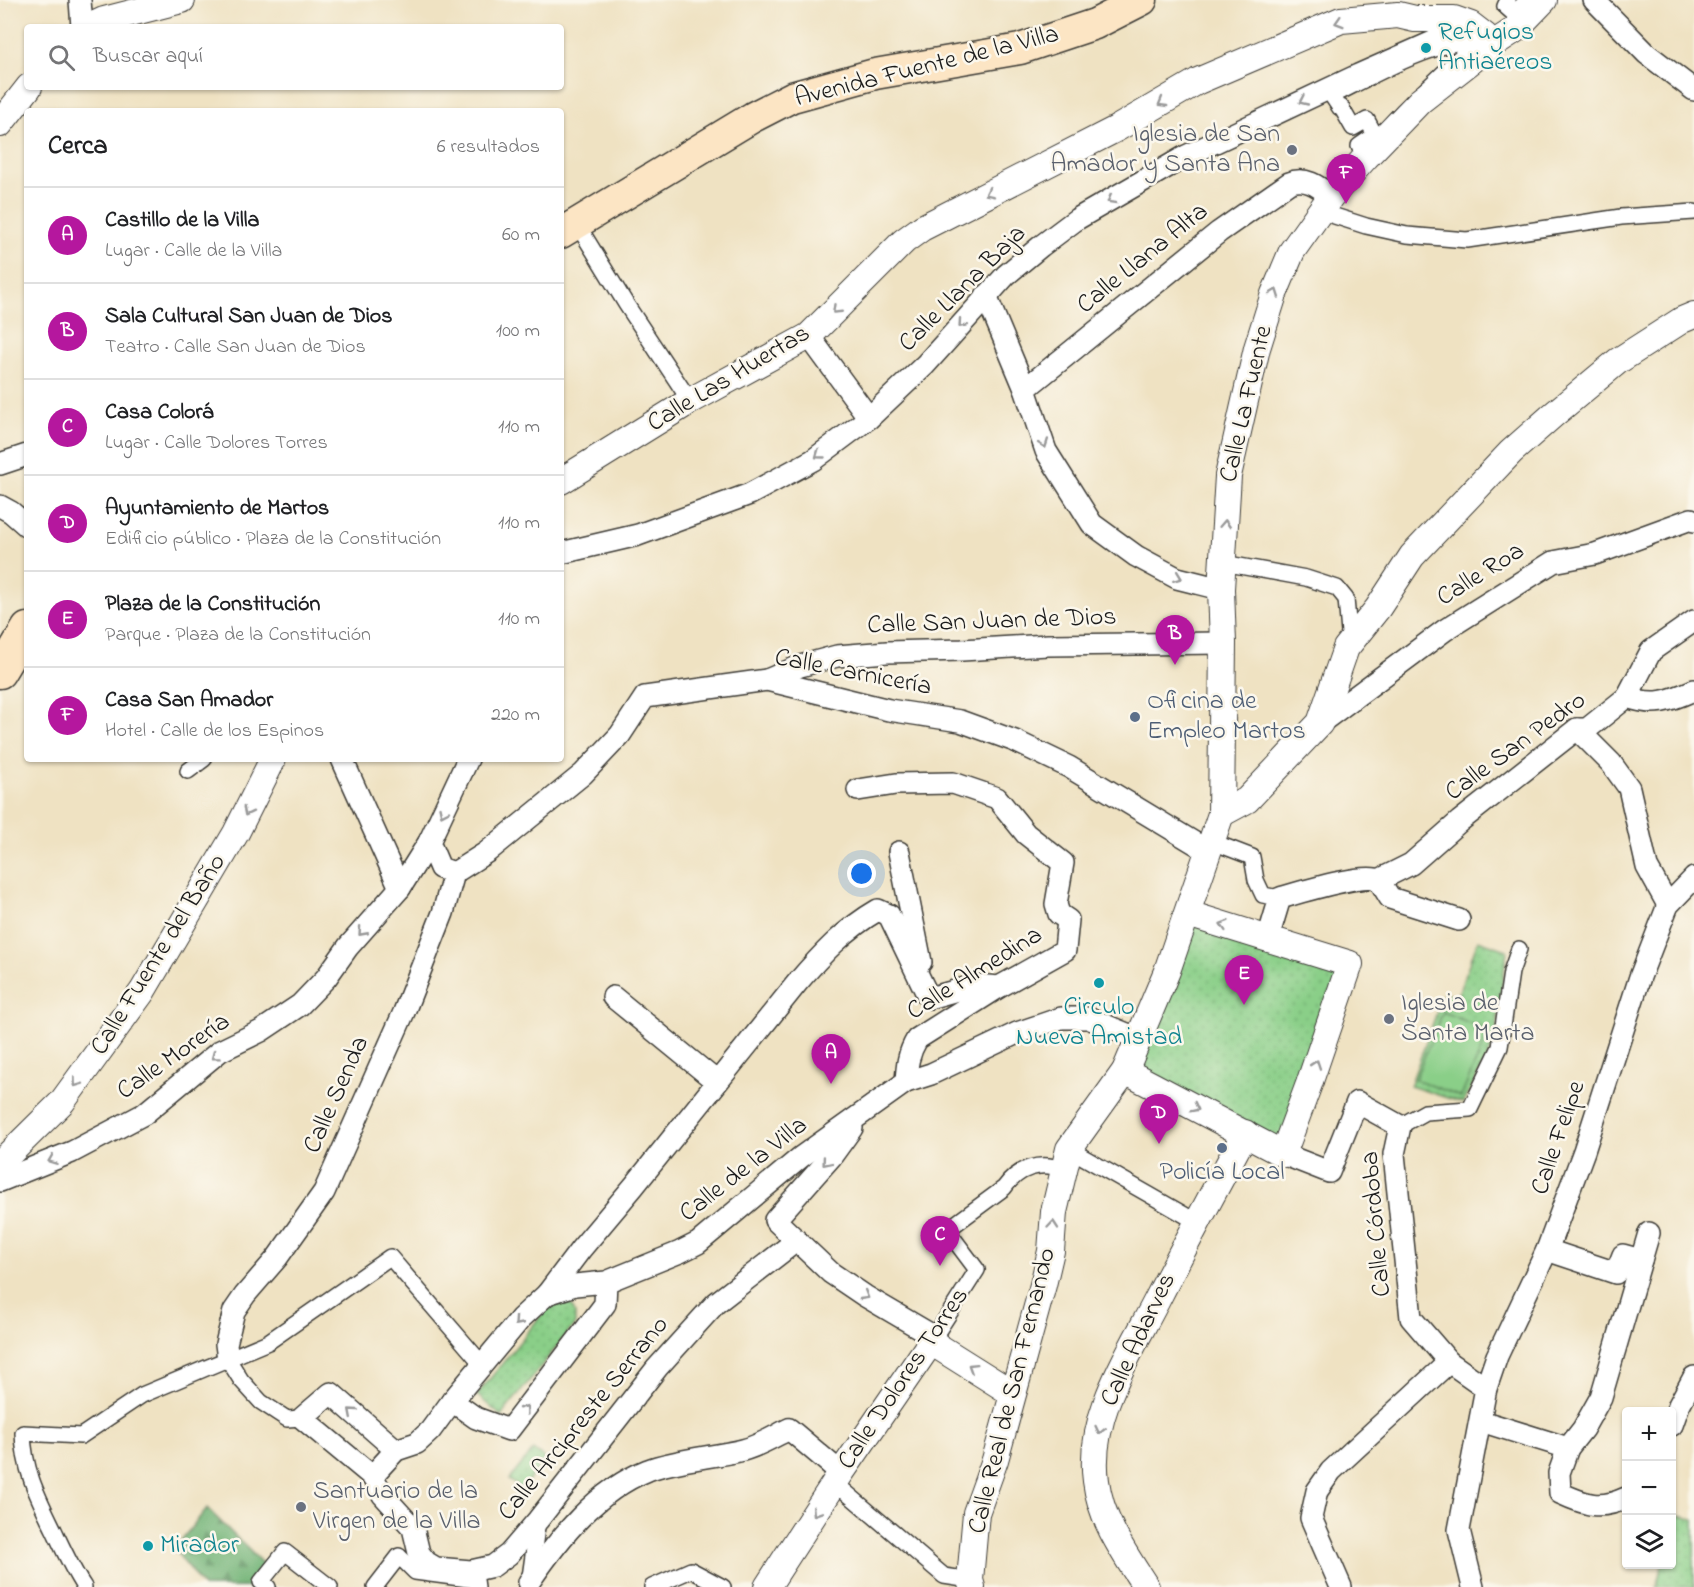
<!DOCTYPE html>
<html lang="es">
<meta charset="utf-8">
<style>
:root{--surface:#fff;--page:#f2f2f2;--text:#202124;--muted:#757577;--line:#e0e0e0;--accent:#b5179e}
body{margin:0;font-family:"Indie Flower",sans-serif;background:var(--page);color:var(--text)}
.controls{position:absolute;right:18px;bottom:18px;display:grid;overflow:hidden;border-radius:6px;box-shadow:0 2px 4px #0004}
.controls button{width:54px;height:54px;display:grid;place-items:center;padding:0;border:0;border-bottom:2px solid var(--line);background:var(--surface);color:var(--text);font:30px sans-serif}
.you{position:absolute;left:862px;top:874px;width:21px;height:21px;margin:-15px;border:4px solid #fff;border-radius:50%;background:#1a73e8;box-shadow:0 0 0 9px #1a73e833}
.badge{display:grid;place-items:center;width:39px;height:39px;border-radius:50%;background:var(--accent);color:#fff;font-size:20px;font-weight:700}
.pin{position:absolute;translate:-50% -50px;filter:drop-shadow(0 2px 3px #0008)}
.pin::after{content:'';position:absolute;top:32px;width:21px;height:18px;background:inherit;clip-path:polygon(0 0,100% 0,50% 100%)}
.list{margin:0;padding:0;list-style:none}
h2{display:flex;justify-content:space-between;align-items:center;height:78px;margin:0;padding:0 24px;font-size:26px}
h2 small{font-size:20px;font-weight:400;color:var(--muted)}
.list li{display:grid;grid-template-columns:39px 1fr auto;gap:18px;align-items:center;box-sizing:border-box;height:96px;padding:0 24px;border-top:2px solid var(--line)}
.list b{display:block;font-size:22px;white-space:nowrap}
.list p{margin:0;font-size:20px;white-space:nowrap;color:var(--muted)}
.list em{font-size:20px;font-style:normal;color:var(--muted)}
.icon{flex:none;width:33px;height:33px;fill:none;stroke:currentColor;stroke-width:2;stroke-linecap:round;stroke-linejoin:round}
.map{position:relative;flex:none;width:1694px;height:1587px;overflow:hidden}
.search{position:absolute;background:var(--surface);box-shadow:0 2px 4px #0004;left:24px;top:24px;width:540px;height:66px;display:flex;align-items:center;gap:15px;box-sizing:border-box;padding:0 21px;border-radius:6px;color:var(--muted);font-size:22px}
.panel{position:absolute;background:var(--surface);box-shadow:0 2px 4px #0004;left:24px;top:108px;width:540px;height:654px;border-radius:6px}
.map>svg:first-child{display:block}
.forest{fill:url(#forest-firs);stroke:#466748;stroke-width:1.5}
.park{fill:url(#park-dots);stroke:#537652;stroke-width:1.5}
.garden{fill:#8acf88;stroke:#537652;stroke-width:1.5}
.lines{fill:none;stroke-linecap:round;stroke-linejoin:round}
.pedestrian-casing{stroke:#3c3a35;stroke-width:18}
.minor-casing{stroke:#3c3a35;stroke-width:24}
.tertiary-casing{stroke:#3c3a35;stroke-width:28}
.secondary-casing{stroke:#3c3a35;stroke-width:33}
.pedestrian{stroke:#fff;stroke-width:15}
.minor{stroke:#fff;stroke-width:21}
.tertiary{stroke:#fff;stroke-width:26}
.secondary{stroke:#fce5c4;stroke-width:30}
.oneway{stroke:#999}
.culture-dot{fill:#0f9aa8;stroke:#fbf7ec;stroke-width:2}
.worship-dot{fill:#6b7280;stroke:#fbf7ec;stroke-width:2}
.service-dot{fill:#5c6f8a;stroke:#fbf7ec;stroke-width:2}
.labels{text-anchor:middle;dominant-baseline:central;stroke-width:5;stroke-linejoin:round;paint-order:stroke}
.culture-label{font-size:26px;fill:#0d838f;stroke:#fbf7ec;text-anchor:start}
.street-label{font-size:26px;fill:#1c1c1c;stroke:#fbf7ec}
.worship-label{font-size:26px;fill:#5b616d;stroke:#fbf7ec;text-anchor:start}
.service-label{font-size:26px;fill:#4e5e75;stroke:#fbf7ec;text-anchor:start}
</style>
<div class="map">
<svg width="1694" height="1587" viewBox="0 0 1694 1587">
<defs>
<pattern id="forest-firs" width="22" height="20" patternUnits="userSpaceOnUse" patternTransform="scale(1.5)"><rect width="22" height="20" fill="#6fb274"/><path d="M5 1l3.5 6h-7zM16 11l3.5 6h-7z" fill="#5a905e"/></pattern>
<pattern id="park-dots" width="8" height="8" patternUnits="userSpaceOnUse" patternTransform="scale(1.5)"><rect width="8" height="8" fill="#8acf88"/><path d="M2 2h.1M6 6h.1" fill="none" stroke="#76b175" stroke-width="1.8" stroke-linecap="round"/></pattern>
</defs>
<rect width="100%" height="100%" fill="#fbf7ec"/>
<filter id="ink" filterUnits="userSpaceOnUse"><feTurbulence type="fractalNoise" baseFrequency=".0167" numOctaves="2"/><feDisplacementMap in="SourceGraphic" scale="12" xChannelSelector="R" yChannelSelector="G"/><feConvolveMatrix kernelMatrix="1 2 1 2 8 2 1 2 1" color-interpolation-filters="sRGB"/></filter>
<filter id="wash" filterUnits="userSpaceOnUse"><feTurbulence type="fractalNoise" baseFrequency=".008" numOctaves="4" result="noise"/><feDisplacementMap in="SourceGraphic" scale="24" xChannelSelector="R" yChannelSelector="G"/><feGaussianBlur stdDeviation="1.35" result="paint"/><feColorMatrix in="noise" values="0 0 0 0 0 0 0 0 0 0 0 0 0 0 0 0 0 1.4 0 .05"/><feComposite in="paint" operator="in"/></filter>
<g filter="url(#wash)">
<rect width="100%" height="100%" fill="#efe2c2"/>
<polygon class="forest" points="207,1508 266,1567 252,1584 255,1587 203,1587 174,1549"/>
<g class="park">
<polygon points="1188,914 1350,964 1283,1154 1125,1071"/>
<polygon points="1478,940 1507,950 1499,1006 1497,1030 1489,1054 1463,1103 1410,1086 1444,993 1457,997"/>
<polygon points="560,1304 571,1304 575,1313 575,1324 501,1416 477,1395 547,1308"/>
<polygon points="533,1450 545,1459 522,1489 509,1480"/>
<polygon points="1674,1515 1694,1519 1694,1587 1656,1587 1662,1565 1672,1564 1672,1524"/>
</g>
<polygon class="garden" points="1443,1012 1489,1031 1461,1097 1415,1079"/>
</g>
<g filter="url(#ink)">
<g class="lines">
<defs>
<g id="pedestrian">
<polyline points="1508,0 1505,6 1514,14 1527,0"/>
<path d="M1467,41L1470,42L1471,47L1403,111L1363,155L1359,146L1375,135L1367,120L1353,128L1341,107L1340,108L1332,96C1372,76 1423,47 1467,41Z"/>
<polyline points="1319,211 1366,226 1407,235 1467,240 1621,217 1694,212"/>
<polyline points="577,224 626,304 690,401"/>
<polyline points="1223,563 1306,578 1337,588 1346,599 1350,644"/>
<polyline points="188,771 204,759"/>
<polyline points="1213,842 1252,857 1256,880 1263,895 1280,898"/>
<polyline points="1400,1126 1425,1112 1470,1109 1500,1047 1511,972 1519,949"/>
<polyline points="1069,1149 1197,1222"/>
<path d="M931,1342L977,1270L947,1230L1004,1188C1018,1168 1040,1160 1064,1170"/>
<polyline points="228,1359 241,1380 261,1402 287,1419 302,1418"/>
<polyline points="835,1483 944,1576 970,1580"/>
<polyline points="530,1577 538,1520"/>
<path d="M84,1587C72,1569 63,1549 54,1530C38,1497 24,1471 23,1433L81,1436L142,1395L268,1342L390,1257L482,1364"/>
<polyline points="268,1587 261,1582 285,1552 330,1587"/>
<polyline points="375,1587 399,1556 415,1572 476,1580 477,1587"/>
<polyline points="652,1587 691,1570 723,1587"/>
</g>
<g id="minor">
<polyline points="80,0 82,27"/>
<polyline points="1594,0 1647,54 1694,90"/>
<polyline points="986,296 1025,389 1046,451 1092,524 1136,556 1177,578 1221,589"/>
<polyline points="809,336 869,418"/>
<path d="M1025,389L1219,232L1289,183C1305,176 1318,186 1331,196"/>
<polyline points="0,464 27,455"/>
<polyline points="0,506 11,512 27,526"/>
<polyline points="561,553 638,535 750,494 813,460 869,418 925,365 1006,275 1041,246 1077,219 1186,156 1358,75 1471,25"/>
<polyline points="767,680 800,666 837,656 887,652 962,650 1048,645 1223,643"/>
<polyline points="1627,697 1651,651 1694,621"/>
<polyline points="1320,723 1445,630 1553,562 1595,554 1691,519 1694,521"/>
<polyline points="1577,729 1611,763 1629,788 1647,867 1668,905"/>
<polyline points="342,759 400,888"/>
<path d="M858,790L896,784L953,783L997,798L1026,834L1063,863L1056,904L1059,914L1068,920L1065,950L999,987L917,1039C908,1054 907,1065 906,1082"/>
<polyline points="899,852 921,962"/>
<polyline points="454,873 487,852 583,774 620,735 645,697 767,680 889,710 960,721 1015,741 1069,767 1208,851"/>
<polyline points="1379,880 1390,898 1459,920"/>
<path d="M1268,938L1280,898C1298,893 1366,872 1379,880L1411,864L1460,821L1577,729H1587L1627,697C1654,707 1669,701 1694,690"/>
<polyline points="613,997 717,1082"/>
<polyline points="929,998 976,985 999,987"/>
<polyline points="852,1128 831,1157 775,1220 831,1273 865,1296 935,1337"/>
<polyline points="1283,1154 1329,1172 1357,1102 1400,1126 1394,1154 1411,1318 1449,1362 1486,1388"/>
<polyline points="0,1181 72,1152 144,1114 220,1051 261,1031 300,1005 326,978 348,947 400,888 429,842 468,759"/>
<polyline points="1547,1250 1616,1273 1623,1255 1641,1260"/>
<polyline points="606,1282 605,1304 509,1430 476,1418 452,1401 521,1318 547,1294 575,1285 606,1282 680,1252 698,1243 801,1157 906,1082 931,1074 1017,1033 1061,1018 1088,1018 1139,1039"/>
<path d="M547,1294L581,1249L634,1186L797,983C821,955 845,929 878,910L889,915L929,998"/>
<polyline points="228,1359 226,1344 234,1311 245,1295 277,1258 324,1192 404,1012 443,913 454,873 440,868 429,842"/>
<polyline points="1481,1421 1568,1448"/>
<polyline points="1672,1425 1679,1405 1694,1377"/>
<polyline points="396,1450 331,1393 302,1418 372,1476 383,1495 413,1528 419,1553 426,1562 436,1568 471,1571 493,1566 509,1554 538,1520 657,1368 716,1303 796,1241"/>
<polyline points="372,1476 396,1450 417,1443 430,1431 452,1401"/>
<path d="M1626,1498C1600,1510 1586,1505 1560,1493L1559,1473L1568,1448L1583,1429L1601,1397L1649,1233"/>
<path d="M529,1582C560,1537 596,1491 648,1470C675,1460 714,1457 743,1450C759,1446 775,1436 789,1429L841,1473"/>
<polyline points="1341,1587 1311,1518 1317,1491 1331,1471 1449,1362"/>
<polyline points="1473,1587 1459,1530 1486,1388 1497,1356 1547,1250 1584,1151 1640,977 1668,905 1694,878"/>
</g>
<g id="tertiary">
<polyline points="89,27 104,20 182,0"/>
<polyline points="0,124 29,87"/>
<polyline points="561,481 690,401 809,336 904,241 922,228 1116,129 1198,81 1341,20 1398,15 1415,19 1454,19 1471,25 1484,35 1493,44"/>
<polyline points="1221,814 1247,800 1320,723 1346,648 1378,608 1412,556 1511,452 1553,415 1618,361 1682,320 1694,315"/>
<polyline points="1125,1071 1283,1154 1309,1084 1350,964 1188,914"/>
<polyline points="0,1163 62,1102 142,992 236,833 273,759"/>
<polyline points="767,1587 841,1473 931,1342 1012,1393"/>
<polyline points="972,1587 970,1580 976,1513 995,1460 1043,1285 1051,1251 1054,1212 1069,1149 1125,1071 1167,971 1221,814 1223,643 1221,589 1228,476 1257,348 1274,294 1292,251 1331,196 1366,157 1420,101 1493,44 1516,29 1544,0"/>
<path d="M1146,1587C1125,1554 1101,1521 1096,1481C1087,1416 1130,1353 1158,1298C1186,1243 1216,1188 1245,1133"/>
</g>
<g id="secondary">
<polyline points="561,233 753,117 792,97 875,74 1020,49 1095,24 1142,0"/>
<polyline points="0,673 27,628"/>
</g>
</defs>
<use href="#pedestrian" class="pedestrian-casing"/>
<use href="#minor" class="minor-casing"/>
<use href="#tertiary" class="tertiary-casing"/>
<use href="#secondary" class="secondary-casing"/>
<use href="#pedestrian" class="pedestrian"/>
<use href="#minor" class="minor"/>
<use href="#tertiary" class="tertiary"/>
<use href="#secondary" class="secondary"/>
</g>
<defs><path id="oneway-chevron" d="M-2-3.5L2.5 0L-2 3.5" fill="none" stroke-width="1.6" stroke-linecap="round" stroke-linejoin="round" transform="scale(1.5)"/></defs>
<g class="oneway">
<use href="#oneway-chevron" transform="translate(1339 22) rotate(163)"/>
<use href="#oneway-chevron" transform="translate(1303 101) rotate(155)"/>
<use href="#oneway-chevron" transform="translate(1162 103) rotate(150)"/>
<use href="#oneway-chevron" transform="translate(989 193) rotate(154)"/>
<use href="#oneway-chevron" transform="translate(1111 200) rotate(150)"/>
<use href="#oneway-chevron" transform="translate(1275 293) rotate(-70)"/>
<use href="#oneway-chevron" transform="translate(836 310) rotate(136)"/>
<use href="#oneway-chevron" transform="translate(962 324) rotate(131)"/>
<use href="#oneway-chevron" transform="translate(1044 444) rotate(70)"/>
<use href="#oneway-chevron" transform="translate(819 455) rotate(144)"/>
<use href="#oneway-chevron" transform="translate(1225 524) rotate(-87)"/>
<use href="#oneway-chevron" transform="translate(1178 577) rotate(21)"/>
<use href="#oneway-chevron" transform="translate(247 812) rotate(117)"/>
<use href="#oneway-chevron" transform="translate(443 812) rotate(115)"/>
<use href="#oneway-chevron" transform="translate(1224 925) rotate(-163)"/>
<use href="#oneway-chevron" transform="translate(362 932) rotate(132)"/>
<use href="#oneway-chevron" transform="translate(215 1056) rotate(143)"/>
<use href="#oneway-chevron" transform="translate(1316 1064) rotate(-71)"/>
<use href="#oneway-chevron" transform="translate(77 1083) rotate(126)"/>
<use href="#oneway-chevron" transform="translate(1195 1108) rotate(27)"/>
<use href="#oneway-chevron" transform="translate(52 1160) rotate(158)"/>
<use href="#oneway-chevron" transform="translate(826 1162) rotate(130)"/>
<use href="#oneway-chevron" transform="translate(1053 1225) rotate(-85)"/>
<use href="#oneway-chevron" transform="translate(865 1296) rotate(31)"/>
<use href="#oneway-chevron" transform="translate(518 1322) rotate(132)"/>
<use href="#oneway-chevron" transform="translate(972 1367) rotate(-148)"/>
<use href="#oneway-chevron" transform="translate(525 1409) rotate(-53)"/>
<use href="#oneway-chevron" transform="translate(352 1412) rotate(-139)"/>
<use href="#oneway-chevron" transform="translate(1100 1430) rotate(103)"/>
<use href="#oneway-chevron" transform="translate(816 1512) rotate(123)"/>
</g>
</g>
<g class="culture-dot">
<circle cx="1426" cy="48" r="6"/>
<circle cx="1099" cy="983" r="6"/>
<circle cx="148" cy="1546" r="6"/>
</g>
<g class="worship-dot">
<circle cx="1292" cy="150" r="6"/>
<circle cx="1389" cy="1019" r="6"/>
<circle cx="301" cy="1507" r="6"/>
</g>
<g class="service-dot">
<circle cx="1135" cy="717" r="6"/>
<circle cx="1222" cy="1148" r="6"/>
</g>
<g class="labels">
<g class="culture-label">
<text x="1438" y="33">Refugios<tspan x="1438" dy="30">Antiaéreos</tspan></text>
<text x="1099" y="1008" text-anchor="middle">Circulo<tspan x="1099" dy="30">Nueva Amistad</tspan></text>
<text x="160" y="1546">Mirador</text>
</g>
<g class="street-label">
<text transform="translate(927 67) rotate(-14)">Avenida Fuente de la Villa</text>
<text transform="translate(1143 259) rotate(-39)">Calle Llana Alta</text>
<text transform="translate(963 289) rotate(-45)">Calle Llana Baja</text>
<text transform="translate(729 379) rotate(-31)">Calle Las Huertas</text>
<text transform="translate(1247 404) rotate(-77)">Calle La Fuente</text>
<text transform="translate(1481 575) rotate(-32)">Calle Roa</text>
<text transform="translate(992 622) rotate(-2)">Calle San Juan de Dios</text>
<text transform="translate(853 673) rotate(11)">Calle Carnicería</text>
<text transform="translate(1516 747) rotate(-36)">Calle San Pedro</text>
<text transform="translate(159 955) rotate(-58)">Calle Fuente del Baño</text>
<text transform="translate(975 974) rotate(-32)">Calle Almedina</text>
<text transform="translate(174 1057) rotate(-35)">Calle Morería</text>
<text transform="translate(337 1095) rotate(-66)">Calle Senda</text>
<text transform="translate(1559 1138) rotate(-71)">Calle Felipe</text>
<text transform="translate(744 1170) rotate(-38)">Calle de la Villa</text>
<text transform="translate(1377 1224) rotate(-95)">Calle Córdoba</text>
<text transform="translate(1139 1340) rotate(-65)">Calle Adarves</text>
<text transform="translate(904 1379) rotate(-56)">Calle Dolores Torres</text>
<text transform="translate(1013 1391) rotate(-76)">Calle Real de San Fernando</text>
<text transform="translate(584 1419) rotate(-51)">Calle Arcipreste Serrano</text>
</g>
<g class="worship-label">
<text x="1280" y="135" text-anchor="end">Iglesia de San<tspan x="1280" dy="30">Amador y Santa Ana</tspan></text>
<text x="1401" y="1004">Iglesia de<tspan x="1401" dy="30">Santa Marta</tspan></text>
<text x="313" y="1492">Santuario de la<tspan x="313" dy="30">Virgen de la Villa</tspan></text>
</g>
<g class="service-label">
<text x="1147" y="702">Oficina de<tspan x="1147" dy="30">Empleo Martos</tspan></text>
<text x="1222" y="1173" text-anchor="middle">Policía Local</text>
</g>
</g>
</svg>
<div class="controls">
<button>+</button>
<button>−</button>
<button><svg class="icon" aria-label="layers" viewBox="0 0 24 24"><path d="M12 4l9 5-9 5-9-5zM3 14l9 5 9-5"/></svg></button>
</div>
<div class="you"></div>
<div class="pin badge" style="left:831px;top:1084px">A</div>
<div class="pin badge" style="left:1175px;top:665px">B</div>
<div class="pin badge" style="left:940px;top:1266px">C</div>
<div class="pin badge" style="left:1159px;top:1144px">D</div>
<div class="pin badge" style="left:1244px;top:1005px">E</div>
<div class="pin badge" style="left:1346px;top:204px">F</div>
<div class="search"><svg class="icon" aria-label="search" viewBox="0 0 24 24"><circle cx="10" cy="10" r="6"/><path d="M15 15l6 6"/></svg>Buscar aquí</div>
<section class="panel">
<h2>Cerca<small>6 resultados</small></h2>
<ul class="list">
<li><span class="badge">A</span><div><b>Castillo de la Villa</b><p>Lugar · Calle de la Villa</p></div><em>60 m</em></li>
<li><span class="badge">B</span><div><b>Sala Cultural San Juan de Dios</b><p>Teatro · Calle San Juan de Dios</p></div><em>100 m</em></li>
<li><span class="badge">C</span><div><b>Casa Colorá</b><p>Lugar · Calle Dolores Torres</p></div><em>110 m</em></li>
<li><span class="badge">D</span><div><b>Ayuntamiento de Martos</b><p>Edificio público · Plaza de la Constitución</p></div><em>110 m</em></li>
<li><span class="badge">E</span><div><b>Plaza de la Constitución</b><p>Parque · Plaza de la Constitución</p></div><em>110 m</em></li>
<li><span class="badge">F</span><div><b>Casa San Amador</b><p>Hotel · Calle de los Espinos</p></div><em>220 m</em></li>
</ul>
</section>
</div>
